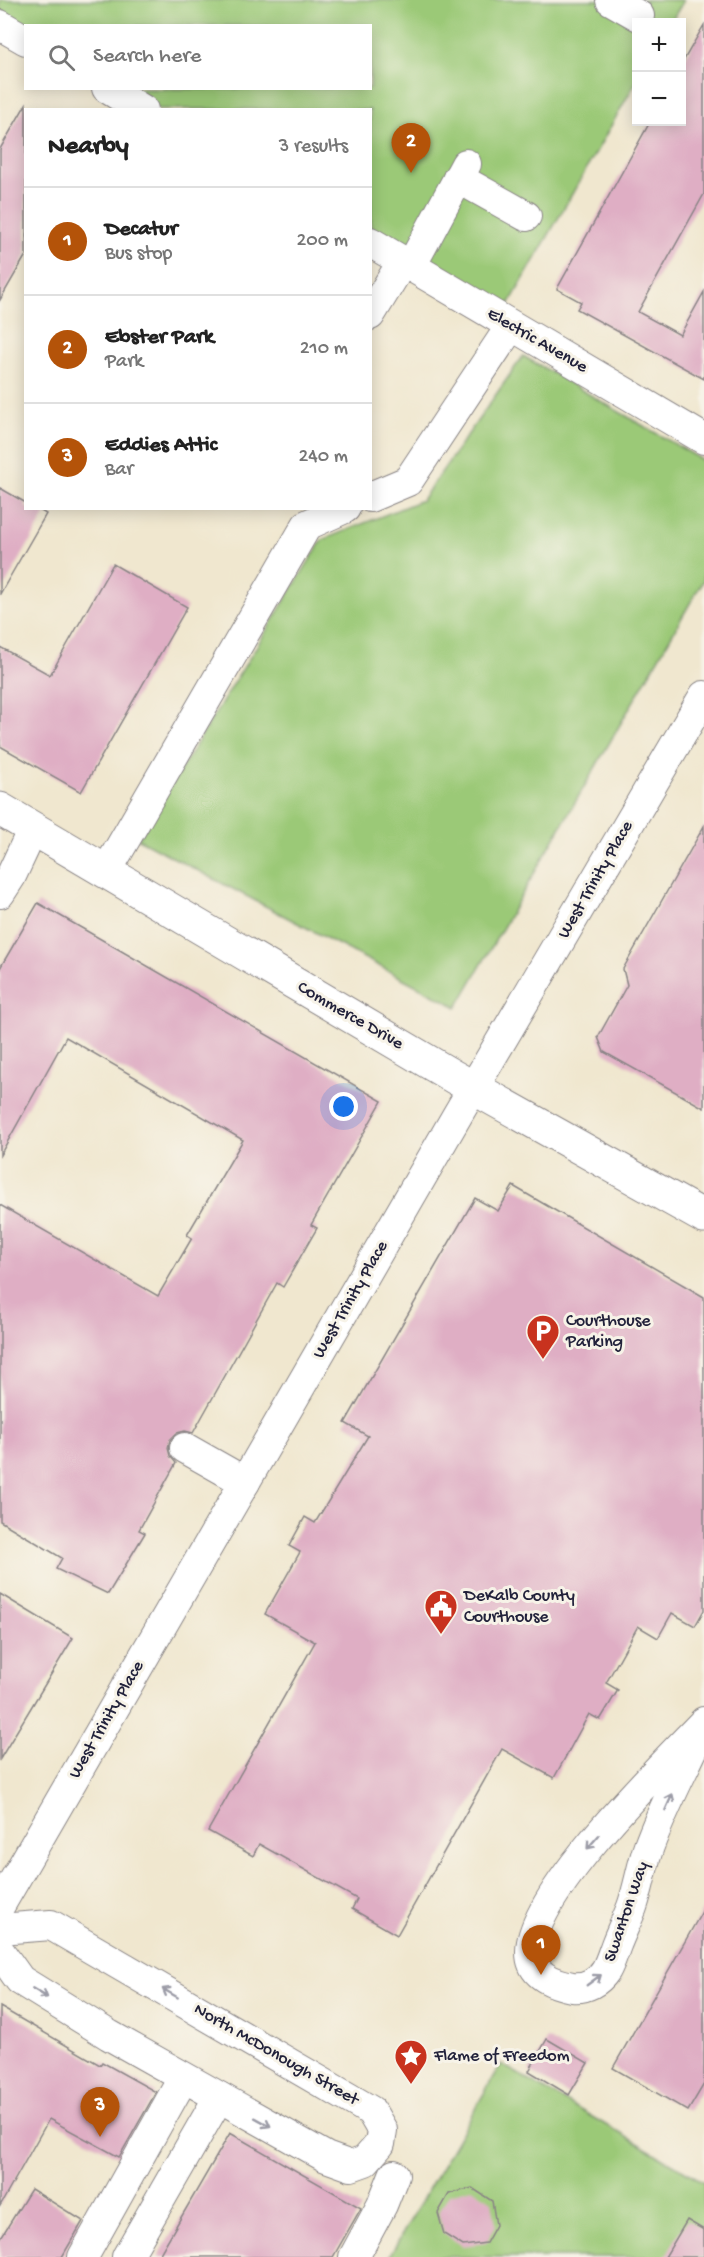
<!DOCTYPE html>
<meta charset="utf-8">
<style>
:root{--surface:#fff;--page:#f2f2f2;--text:#222;--muted:#767676;--line:#e0e0e0;--accent:#b45309}
body{margin:0;font-family:"Gochi Hand",sans-serif;background:var(--page);color:var(--text)}
.controls{position:absolute;right:18px;top:18px;display:grid;overflow:hidden;border-radius:0px;box-shadow:0 3px 15px #0003}
.controls button{width:54px;height:54px;display:grid;place-items:center;padding:0;border:0;border-bottom:2px solid var(--line);background:var(--surface);color:var(--text);font:30px sans-serif}
.you{position:absolute;left:344px;top:1107px;width:21px;height:21px;margin:-15px;border:4px solid #fff;border-radius:50%;background:#1a73e8;box-shadow:0 0 0 9px #1a73e833}
.badge{display:grid;place-items:center;width:39px;height:39px;border-radius:50%;background:var(--accent);color:#fff;font-size:20px;font-weight:700}
.pin{position:absolute;translate:-50% -50px;filter:drop-shadow(0 2px 3px #0008)}
.pin::after{content:'';position:absolute;top:32px;width:21px;height:18px;background:inherit;clip-path:polygon(0 0,100% 0,50% 100%)}
.list{margin:0;padding:0;list-style:none}
h2{display:flex;justify-content:space-between;align-items:center;height:78px;margin:0;padding:0 24px;font-size:26px}
h2 small{font-size:20px;font-weight:400;color:var(--muted)}
.list li{display:grid;grid-template-columns:39px 1fr auto;gap:18px;align-items:center;box-sizing:border-box;height:108px;padding:0 24px;border-top:2px solid var(--line)}
.list b{display:block;font-size:22px;white-space:nowrap}
.list p{margin:0;font-size:20px;white-space:nowrap;color:var(--muted)}
.list em{font-size:20px;font-style:normal;color:var(--muted)}
.icon{flex:none;width:33px;height:33px;fill:none;stroke:currentColor;stroke-width:2;stroke-linecap:round;stroke-linejoin:round}
.map{position:relative;flex:none;width:704px;height:2257px;overflow:hidden}
.search{position:absolute;background:var(--surface);box-shadow:0 3px 15px #0003;left:24px;top:24px;width:348px;height:66px;display:flex;align-items:center;gap:15px;box-sizing:border-box;padding:0 21px;border-radius:0px;color:var(--muted);font-size:22px}
.panel{position:absolute;background:var(--surface);box-shadow:0 3px 15px #0003;left:24px;top:108px;width:348px;height:402px;border-radius:0px}
.map>svg:first-child{display:block}
.green{fill:#9bc977;stroke:#5e7659;stroke-width:1.5}
.building{fill:#dfaec4}
.lines{fill:none;stroke-linecap:round;stroke-linejoin:round}
.minor-casing{stroke:#898485;stroke-width:32}
.major-casing{stroke:#898485;stroke-width:35}
.minor{stroke:#fff;stroke-width:30}
.major{stroke:#fff;stroke-width:33}
.oneway{stroke:#9c9ca7}
.labels{text-anchor:middle;dominant-baseline:central;stroke-width:6;stroke-linejoin:round;paint-order:stroke}
.street-label{font-size:18px;fill:#22223b;stroke:#f7f3e8}
.poi-label{font-size:18px;fill:#22223b;stroke:#f7f3e8;text-anchor:start}
</style>
<div class="map">
<svg width="704" height="2257" viewBox="0 0 704 2257">
<rect width="100%" height="100%" fill="#f7f3e8"/>
<filter id="ink" filterUnits="userSpaceOnUse"><feTurbulence type="fractalNoise" baseFrequency=".0167" numOctaves="2"/><feDisplacementMap in="SourceGraphic" scale="12" xChannelSelector="R" yChannelSelector="G"/><feConvolveMatrix kernelMatrix="1 2 1 2 8 2 1 2 1" color-interpolation-filters="sRGB"/></filter>
<filter id="wash" filterUnits="userSpaceOnUse"><feTurbulence type="fractalNoise" baseFrequency=".008" numOctaves="4" result="noise"/><feDisplacementMap in="SourceGraphic" scale="24" xChannelSelector="R" yChannelSelector="G"/><feGaussianBlur stdDeviation="1.35" result="paint"/><feColorMatrix in="noise" values="0 0 0 0 0 0 0 0 0 0 0 0 0 0 0 0 0 1.4 0 .05"/><feComposite in="paint" operator="in"/></filter>
<g filter="url(#wash)">
<rect width="100%" height="100%" fill="#f0e7cf"/>
<g class="green">
<polygon points="0,0 684,0 671,22 636,22 636,82 503,315 371,237 370,110 158,109 122,89 370,88 370,26 26,26 0,15"/>
<polygon points="523,356 704,461 704,579 457,1007 138,839 322,540 422,500"/>
<polygon points="501,2064 704,2182 704,2257 389,2257"/>
</g>
<g id="blocks">
<g class="building">
<polygon points="704,25 704,194 638,312 680,335 704,292 704,379 577,309 581,302 557,289 650,122 681,122 681,65"/>
<polygon points="26,104 26,255 0,300 0,149"/>
<polygon points="0,488 26,503 26,508 36,508 46,514 0,594"/>
<polygon points="113,564 187,607 81,792 0,746 0,647 50,675"/>
<polygon points="704,826 704,1108 604,1052 598,1037 627,985 623,969"/>
<polygon points="38,903 382,1101 311,1225 317,1228 283,1287 277,1283 193,1433 185,1431 177,1433 170,1440 168,1448 170,1456 176,1463 139,1530 145,1533 108,1594 56,1569 62,1558 0,1521 0,1205 158,1296 192,1238 187,1235 243,1140 66,1037 0,1155 0,968"/>
<polygon points="513,1186 704,1297 704,1610 695,1626 672,1613 658,1638 638,1626 606,1683 618,1690 600,1720 589,1714 554,1778 502,1749 397,1935 352,1909 357,1899 259,1844 253,1856 208,1831 315,1642 265,1614 300,1552 289,1546 305,1517 315,1523 368,1436 345,1423 475,1198 498,1211"/>
<polygon points="0,1594 73,1638 0,1759"/>
<polygon points="704,1908 704,2084 688,2111 613,2068"/>
<polygon points="0,2007 100,2065 102,2062 156,2092 119,2157 49,2119 0,2206"/>
<polygon points="547,2039 588,2063 569,2095 529,2071"/>
<polygon points="230,2133 361,2208 333,2257 158,2257"/>
<polygon points="472,2188 492,2201 496,2225 486,2243 463,2246 444,2234 438,2213 449,2194"/>
<polygon points="31,2189 83,2221 62,2257 0,2257 0,2239"/>
<polygon points="687,2220 704,2230 704,2257 665,2257"/>
</g>
</g>
</g>
<g filter="url(#ink)">
<use href="#blocks" fill-opacity="0" stroke="#898485" stroke-width="1.5"/>
<g class="lines">
<defs>
<g id="minor">
<polyline points="611,0 639,16"/>
<polyline points="0,25 26,40"/>
<polyline points="107,88 143,110"/>
<polyline points="458,178 526,216"/>
<polyline points="370,242 704,439"/>
<polyline points="411,266 466,164"/>
<polyline points="370,315 403,261"/>
<polyline points="370,497 408,481 511,326"/>
<polyline points="106,872 307,525 345,508"/>
<polyline points="0,893 11,876 33,829"/>
<polyline points="185,1448 245,1482"/>
<path d="M704,1722C663,1765 530,1894 531,1952C531,1975 552,1983 572,1987C585,1989 598,1982 606,1970C610,1963 613,1953 616,1945C621,1932 627,1920 632,1907C639,1887 642,1865 649,1846C664,1805 686,1765 704,1725"/>
<polyline points="0,1905 458,1114 704,696"/>
<polyline points="0,1929 51,1925 371,2111 382,2130 380,2144 365,2161 351,2166 326,2157 109,2035 20,1980 0,1952"/>
<polyline points="83,2257 177,2089"/>
<polyline points="127,2257 219,2097"/>
<polyline points="354,2257 382,2205 394,2175"/>
</g>
<polyline id="major" points="0,809 454,1077 704,1217"/>
</defs>
<use href="#minor" class="minor-casing"/>
<use href="#major" class="major-casing"/>
<use href="#minor" class="minor"/>
<use href="#major" class="major"/>
</g>
<defs><path id="oneway-shaft" d="M-6 0H5M1.5-3L5.5 0L1.5 3" fill="none" stroke-width="1.6" stroke-linecap="round" stroke-linejoin="round" transform="scale(1.5)"/></defs>
<g class="oneway">
<use href="#oneway-shaft" transform="translate(669 1802) rotate(-66)"/>
<use href="#oneway-shaft" transform="translate(593 1842) rotate(131)"/>
<use href="#oneway-shaft" transform="translate(594 1980) rotate(-36)"/>
<use href="#oneway-shaft" transform="translate(40 1993) rotate(31)"/>
<use href="#oneway-shaft" transform="translate(170 1993) rotate(-150)"/>
<use href="#oneway-shaft" transform="translate(263 2122) rotate(29)"/>
</g>
</g>
<defs>
<symbol id="parking-pin" viewBox="-11 -11 22 30"><path d="M0 17L-7.5 6A9.5 9.5 0 1 1 7.5 6Z" fill="#c8321e" stroke="#f7f3e8"/><path d="M-3.5-5.5H1a3.5 3.5 0 0 1 0 7H-1V5.5H-3.5ZM-1-3.4V-.6H.8a1.4 1.4 0 0 0 0-2.8Z" fill="#fff"/></symbol>
<symbol id="civic-pin" viewBox="-11 -11 22 30"><path d="M0 17L-7.5 6A9.5 9.5 0 1 1 7.5 6Z" fill="#c8321e" stroke="#f7f3e8"/><path d="M-.6-6.5H3V-4.5H.6V-3L4-1V1h2V6H-6V1h2V-1L-.6-3ZM-1.2 2.5V6h2.4V2.5Z" fill="#fff"/></symbol>
<symbol id="sight-pin" viewBox="-11 -11 22 30"><path d="M0 17L-7.5 6A9.5 9.5 0 1 1 7.5 6Z" fill="#c8321e" stroke="#f7f3e8"/><path d="M0-6L1.8-2.2L6-1.7L2.9 1.2L3.7 5.4L0 3.3L-3.7 5.4L-2.9 1.2L-6-1.7L-1.8-2.2Z" fill="#fff"/></symbol>
</defs>
<g fill-rule="evenodd">
<use href="#parking-pin" x="524" y="1312" width="38" height="52"/>
<use href="#civic-pin" x="422" y="1587" width="38" height="52"/>
<use href="#sight-pin" x="392" y="2037" width="38" height="52"/>
</g>
<g class="labels">
<g class="street-label">
<text transform="translate(537 341) rotate(30)">Electric Avenue</text>
<text transform="translate(596 880) rotate(-60)">West Trinity Place</text>
<text transform="translate(350 1016) rotate(30)">Commerce Drive</text>
<text transform="translate(351 1300) rotate(-60)">West Trinity Place</text>
<text transform="translate(107 1720) rotate(-60)">West Trinity Place</text>
<text transform="translate(627 1912) rotate(-71)">Swanton Way</text>
<text transform="translate(276 2055) rotate(30)">North McDonough Street</text>
</g>
<g class="poi-label">
<text x="566" y="1321">Courthouse<tspan x="566" dy="21">Parking</tspan></text>
<text x="464" y="1596">DeKalb County<tspan x="464" dy="21">Courthouse</tspan></text>
<text x="434" y="2056">Flame of Freedom</text>
</g>
</g>
</svg>
<div class="controls">
<button>+</button>
<button>−</button>
</div>
<div class="you"></div>
<div class="pin badge" style="left:541px;top:1975px">1</div>
<div class="pin badge" style="left:411px;top:173px">2</div>
<div class="pin badge" style="left:100px;top:2137px">3</div>
<div class="search"><svg class="icon" aria-label="search" viewBox="0 0 24 24"><circle cx="10" cy="10" r="6"/><path d="M15 15l6 6"/></svg>Search here</div>
<section class="panel">
<h2>Nearby<small>3 results</small></h2>
<ul class="list">
<li><span class="badge">1</span><div><b>Decatur</b><p>Bus stop</p></div><em>200 m</em></li>
<li><span class="badge">2</span><div><b>Ebster Park</b><p>Park</p></div><em>210 m</em></li>
<li><span class="badge">3</span><div><b>Eddies Attic</b><p>Bar</p></div><em>240 m</em></li>
</ul>
</section>
</div>
